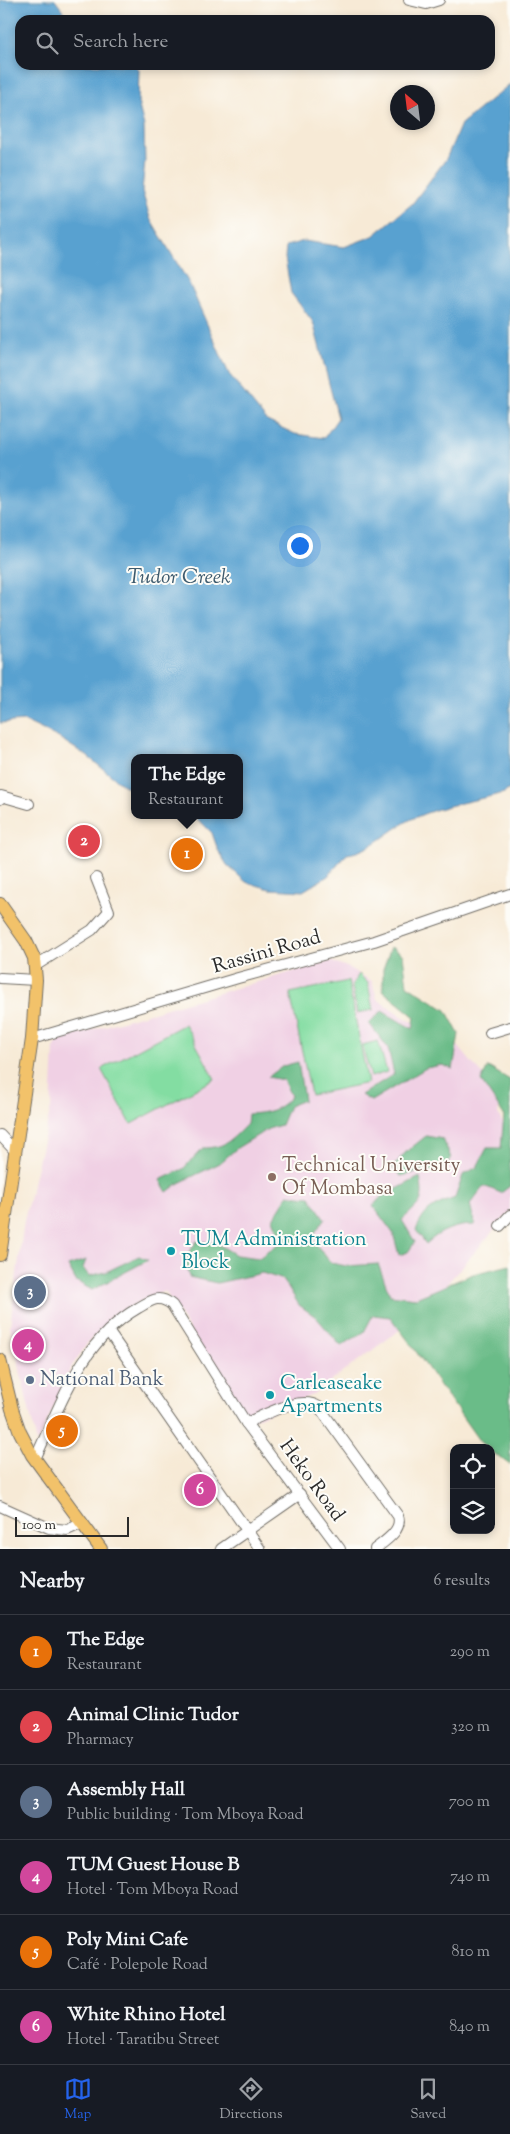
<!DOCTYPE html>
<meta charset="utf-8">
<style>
:root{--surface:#171b24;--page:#20242c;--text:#f1f3f6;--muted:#9ea1a6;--line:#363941;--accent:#2563eb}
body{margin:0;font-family:"Sorts Mill Goudy",serif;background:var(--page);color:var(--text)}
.controls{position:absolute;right:15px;bottom:15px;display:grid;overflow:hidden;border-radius:10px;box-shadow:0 2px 8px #0003}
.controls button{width:45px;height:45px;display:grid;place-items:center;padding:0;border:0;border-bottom:1px solid var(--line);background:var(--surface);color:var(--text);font:25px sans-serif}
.compass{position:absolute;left:390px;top:85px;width:45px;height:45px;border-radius:50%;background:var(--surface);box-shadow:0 2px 8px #0003;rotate:332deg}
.scale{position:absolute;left:15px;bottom:12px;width:114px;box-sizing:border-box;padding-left:5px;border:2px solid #2b2b2b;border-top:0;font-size:14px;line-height:18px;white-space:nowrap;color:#2b2b2b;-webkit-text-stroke:4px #fdfcf7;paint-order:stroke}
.you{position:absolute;left:299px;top:545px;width:18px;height:18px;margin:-12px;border:4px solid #fff;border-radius:50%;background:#1a73e8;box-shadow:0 0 0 8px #1a73e833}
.badge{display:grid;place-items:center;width:32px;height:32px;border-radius:50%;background:var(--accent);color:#fff;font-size:16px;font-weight:700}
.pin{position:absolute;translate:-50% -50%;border:2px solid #fff;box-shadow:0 1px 5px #0006}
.popup{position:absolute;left:131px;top:754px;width:112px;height:65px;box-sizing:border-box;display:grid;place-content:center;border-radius:10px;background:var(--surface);filter:drop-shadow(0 1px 4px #0005);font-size:16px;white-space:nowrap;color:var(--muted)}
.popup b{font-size:19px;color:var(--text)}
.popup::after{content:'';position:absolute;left:50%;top:100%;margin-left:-10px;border:10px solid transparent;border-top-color:var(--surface)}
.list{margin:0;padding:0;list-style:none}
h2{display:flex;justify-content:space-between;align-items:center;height:65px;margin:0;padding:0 20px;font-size:21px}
h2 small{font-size:16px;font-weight:400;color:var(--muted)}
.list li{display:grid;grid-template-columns:32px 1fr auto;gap:15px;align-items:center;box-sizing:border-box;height:75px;padding:0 20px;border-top:1px solid var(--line)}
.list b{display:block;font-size:19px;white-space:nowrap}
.list p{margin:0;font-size:16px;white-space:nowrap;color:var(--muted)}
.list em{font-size:16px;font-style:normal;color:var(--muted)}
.icon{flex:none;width:28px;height:28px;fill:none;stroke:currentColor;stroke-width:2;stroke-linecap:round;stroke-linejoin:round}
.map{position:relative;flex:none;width:510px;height:1549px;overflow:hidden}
.search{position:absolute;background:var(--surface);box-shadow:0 2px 8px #0003;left:15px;right:15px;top:15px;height:55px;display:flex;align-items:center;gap:12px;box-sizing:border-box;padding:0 18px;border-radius:15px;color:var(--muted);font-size:19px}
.sheet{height:515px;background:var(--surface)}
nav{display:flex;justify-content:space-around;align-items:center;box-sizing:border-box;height:70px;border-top:1px solid var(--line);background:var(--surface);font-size:14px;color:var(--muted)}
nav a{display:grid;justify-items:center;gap:2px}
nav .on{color:var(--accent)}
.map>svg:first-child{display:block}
.built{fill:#f0d0e4}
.green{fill:#83dda2;stroke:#578466}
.forest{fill:#6abc88;stroke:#4a745a}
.water{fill:#59a1d0;stroke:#42667e}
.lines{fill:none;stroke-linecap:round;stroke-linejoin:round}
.minor-casing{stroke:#726e67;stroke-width:12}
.major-casing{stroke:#726e67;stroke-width:14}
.minor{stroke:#fff;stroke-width:10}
.major{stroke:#f2c26a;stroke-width:12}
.education-dot{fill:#8d6e63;stroke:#fdfcf7;stroke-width:2}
.culture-dot{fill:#0f9aa8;stroke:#fdfcf7;stroke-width:2}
.service-dot{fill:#5c6f8a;stroke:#fdfcf7;stroke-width:2}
.labels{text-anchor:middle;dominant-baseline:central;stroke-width:4;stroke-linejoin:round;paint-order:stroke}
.street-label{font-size:20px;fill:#2b2b2b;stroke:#fdfcf7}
.education-label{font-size:20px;fill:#785e54;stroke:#fdfcf7;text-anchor:start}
.culture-label{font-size:20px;fill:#0d838f;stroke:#fdfcf7;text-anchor:start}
.service-label{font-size:20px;fill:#4e5e75;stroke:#fdfcf7;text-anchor:start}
.water-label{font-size:21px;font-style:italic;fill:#3d5a6d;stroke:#fdfcf7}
</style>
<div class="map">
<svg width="510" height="1549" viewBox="0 0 510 1549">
<rect width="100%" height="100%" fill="#fdfcf7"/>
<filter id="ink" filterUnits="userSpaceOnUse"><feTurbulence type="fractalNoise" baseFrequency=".02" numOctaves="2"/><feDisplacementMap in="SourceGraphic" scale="10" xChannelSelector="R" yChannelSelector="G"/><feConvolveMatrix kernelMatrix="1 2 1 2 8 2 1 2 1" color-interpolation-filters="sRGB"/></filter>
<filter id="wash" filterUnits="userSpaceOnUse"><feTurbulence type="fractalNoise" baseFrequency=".0096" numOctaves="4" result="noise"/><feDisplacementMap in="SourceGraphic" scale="20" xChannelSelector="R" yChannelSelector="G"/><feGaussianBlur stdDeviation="1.12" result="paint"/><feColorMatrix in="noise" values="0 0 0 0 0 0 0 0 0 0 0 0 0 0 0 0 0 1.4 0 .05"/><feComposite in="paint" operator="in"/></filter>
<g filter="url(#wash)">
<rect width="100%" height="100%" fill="#f7ead6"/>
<polygon class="built" points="330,961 347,967 372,981 377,999 408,1020 449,1035 472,1063 502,1093 498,1113 510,1141 510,1212 423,1311 409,1323 312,1395 247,1422 165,1291 137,1303 113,1319 89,1341 72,1366 37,1444 10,1326 24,1221 51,1108 54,1048 60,1039"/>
<g class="green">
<polygon points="359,974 368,983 373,1010 357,1013 352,986"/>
<polygon points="348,981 368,1083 311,1095 290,993"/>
<polygon points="185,1024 215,1079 131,1124 101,1069"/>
<polygon points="378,1041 387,1072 371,1077 362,1045"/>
</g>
<g class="forest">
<polygon points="391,947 403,955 407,985 446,1010 459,1034 453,1069 442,1065 426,1068 371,1101 361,1095 394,1074 388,1048 369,1023 382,1011 413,1029 415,1017 383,991 383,969"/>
<path d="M298,1062L304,1100L289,1106L281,1125L268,1129L237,1148L220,1163L179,1183L167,1192L160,1180L183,1169L203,1148C226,1148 232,1139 247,1124L248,1114C265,1113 280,1111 291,1096L283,1080L268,1077L283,1066Z"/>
<path d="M488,1067L510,1080V1186L501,1193L484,1186L470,1204L475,1225C456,1225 441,1230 426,1244L416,1230C426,1208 434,1206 455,1198L463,1175L477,1167L487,1148H501L504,1115L481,1081Z"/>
<polygon points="426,1136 443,1139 451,1158 440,1173 425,1170 401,1176 392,1168 406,1152"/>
<path d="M420,1177C425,1203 421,1202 402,1220L415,1242L408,1252L399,1255L393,1233L373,1206L381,1197Z"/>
<polygon points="288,1195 310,1197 325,1219 311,1238 331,1263 346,1266 378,1264 390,1295 416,1298 473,1274 510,1265 510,1465 491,1451 491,1448 488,1448 480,1442 410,1343 390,1317 373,1315 364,1332 341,1346 316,1317 299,1305 284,1280 262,1273 217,1283 189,1277 185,1258 197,1241 218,1244 236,1255 259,1258 282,1241 273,1219"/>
<polygon points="139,1256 148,1260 92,1290 76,1281 68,1266 86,1260 83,1268 89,1276 106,1272"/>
</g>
<path class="water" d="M0,0H55L70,20H20V65H135L139,70L138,102L144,126L145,161L142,191L150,218L189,283L229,374L267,421L295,434L324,438L338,418L313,322L291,293L285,258L286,246L304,241L344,247L373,236L412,204L446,159L461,124L510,84V789L504,793C474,801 443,805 414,818C391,828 373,851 347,854L328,876L303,891L270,889L246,882L227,865L218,850L212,833L202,823L190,815H240V758H134V790L123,785L87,756L59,738L39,728L24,721L0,723Z"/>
</g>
<g filter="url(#ink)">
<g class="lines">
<defs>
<g id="minor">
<polyline points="409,0 426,4 439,0"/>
<polyline points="0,799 1,796 29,804"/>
<polyline points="35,966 92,930 109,911 96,878"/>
<polyline points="0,978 36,980"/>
<polyline points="490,1033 510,1027"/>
<polyline points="32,1039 238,978 374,941 510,894"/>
<polyline points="0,1135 15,1151"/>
<polyline points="500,1226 510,1215"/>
<polyline points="108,1331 260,1549"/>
<path d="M246,1423C265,1415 301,1394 319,1407L398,1516C403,1530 385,1541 375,1549"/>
<path d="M35,1459C62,1402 81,1341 138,1308C152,1300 159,1294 172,1305L246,1423L340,1549"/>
<polyline points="0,1506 49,1528 67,1530 83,1523"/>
<polyline points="221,1549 300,1494"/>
</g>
<g id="major">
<polyline points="0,904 26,941 34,958 36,980 32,1039 0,1255"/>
<polyline points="0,1360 12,1409 20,1432 32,1455 101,1549"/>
</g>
</defs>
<use href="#minor" class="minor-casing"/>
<use href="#major" class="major-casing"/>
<use href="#minor" class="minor"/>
<use href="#major" class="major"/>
</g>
</g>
<circle class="education-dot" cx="272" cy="1177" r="5"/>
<g class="culture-dot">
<circle cx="171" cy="1251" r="5"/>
<circle cx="270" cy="1395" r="5"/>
</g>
<circle class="service-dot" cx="30" cy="1380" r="5"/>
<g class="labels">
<g class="street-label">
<text transform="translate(267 953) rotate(-16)">Rassini Road</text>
<text transform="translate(311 1481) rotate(54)">Heko Road</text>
</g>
<g class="education-label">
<text x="282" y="1166">Technical University<tspan x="282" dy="23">Of Mombasa</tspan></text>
</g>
<g class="culture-label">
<text x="181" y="1240">TUM Administration<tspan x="181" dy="23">Block</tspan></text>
<text x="280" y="1384">Carleaseake<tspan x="280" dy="23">Apartments</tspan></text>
</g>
<g class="service-label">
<text x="40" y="1380">National Bank</text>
</g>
<g class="water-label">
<text x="179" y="578">Tudor Creek</text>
</g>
</g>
</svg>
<div class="controls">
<button><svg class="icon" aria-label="locate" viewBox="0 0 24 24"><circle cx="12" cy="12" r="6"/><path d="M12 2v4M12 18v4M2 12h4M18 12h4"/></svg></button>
<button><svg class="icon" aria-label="layers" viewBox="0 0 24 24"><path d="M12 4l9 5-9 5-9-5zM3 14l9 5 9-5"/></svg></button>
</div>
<svg class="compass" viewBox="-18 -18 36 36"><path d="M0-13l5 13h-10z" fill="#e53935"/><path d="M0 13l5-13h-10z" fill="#9ea1a6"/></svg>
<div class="scale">100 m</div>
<div class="you"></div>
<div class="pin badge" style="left:187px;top:854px;background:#e8710a">1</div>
<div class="popup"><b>The Edge</b>Restaurant</div>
<div class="pin badge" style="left:84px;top:841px;background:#e0444e">2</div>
<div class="pin badge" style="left:30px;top:1292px;background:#5c6f8a">3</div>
<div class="pin badge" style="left:28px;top:1345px;background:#d1479c">4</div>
<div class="pin badge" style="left:62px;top:1431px;background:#e8710a">5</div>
<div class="pin badge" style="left:200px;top:1490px;background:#d1479c">6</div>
<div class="search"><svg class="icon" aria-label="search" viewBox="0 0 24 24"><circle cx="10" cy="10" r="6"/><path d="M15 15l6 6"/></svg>Search here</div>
</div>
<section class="sheet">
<h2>Nearby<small>6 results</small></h2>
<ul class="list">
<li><span class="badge" style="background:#e8710a">1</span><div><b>The Edge</b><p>Restaurant</p></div><em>290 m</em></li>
<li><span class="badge" style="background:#e0444e">2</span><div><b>Animal Clinic Tudor</b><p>Pharmacy</p></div><em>320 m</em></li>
<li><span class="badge" style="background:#5c6f8a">3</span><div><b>Assembly Hall</b><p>Public building · Tom Mboya Road</p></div><em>700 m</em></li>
<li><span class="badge" style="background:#d1479c">4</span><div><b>TUM Guest House B</b><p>Hotel · Tom Mboya Road</p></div><em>740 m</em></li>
<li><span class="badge" style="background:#e8710a">5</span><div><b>Poly Mini Cafe</b><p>Café · Polepole Road</p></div><em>810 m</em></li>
<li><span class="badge" style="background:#d1479c">6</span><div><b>White Rhino Hotel</b><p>Hotel · Taratibu Street</p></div><em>840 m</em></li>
</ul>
</section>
<nav>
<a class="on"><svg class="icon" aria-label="map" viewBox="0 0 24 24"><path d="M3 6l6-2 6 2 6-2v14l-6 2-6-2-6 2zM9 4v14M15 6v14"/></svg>Map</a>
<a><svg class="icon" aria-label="directions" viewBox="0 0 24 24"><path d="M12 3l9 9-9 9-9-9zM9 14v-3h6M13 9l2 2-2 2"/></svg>Directions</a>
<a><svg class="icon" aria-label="saved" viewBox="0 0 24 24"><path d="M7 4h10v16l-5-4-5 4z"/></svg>Saved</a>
</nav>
